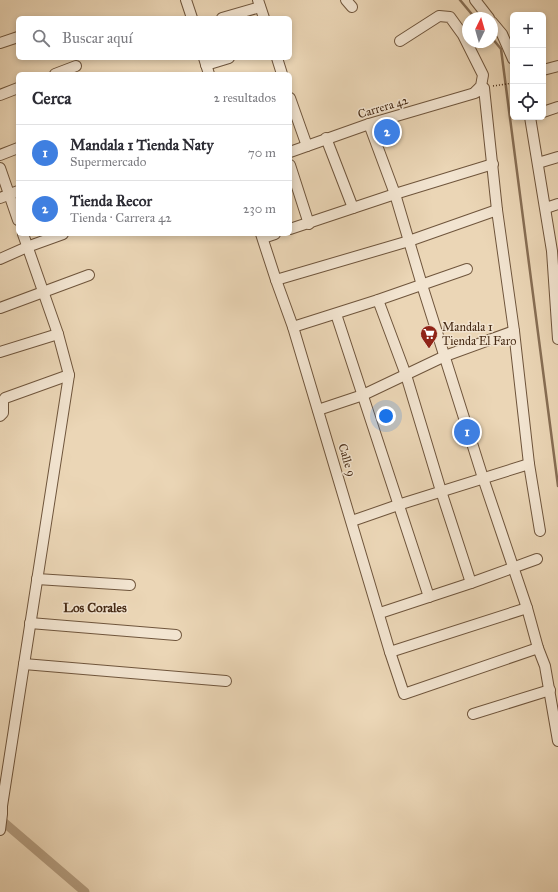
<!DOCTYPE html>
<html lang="es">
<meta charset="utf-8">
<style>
:root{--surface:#fff;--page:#f2f2f3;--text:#2b2b33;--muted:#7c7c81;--line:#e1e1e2;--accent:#8f2418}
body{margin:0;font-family:"IM FELL Great Primer",serif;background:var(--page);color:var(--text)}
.controls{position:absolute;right:12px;top:12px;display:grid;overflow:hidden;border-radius:6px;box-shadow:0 2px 6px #0003}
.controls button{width:36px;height:36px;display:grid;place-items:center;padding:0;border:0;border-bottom:1px solid var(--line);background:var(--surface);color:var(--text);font:20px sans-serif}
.compass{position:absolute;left:462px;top:12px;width:36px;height:36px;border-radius:50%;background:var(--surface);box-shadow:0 2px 6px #0003;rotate:5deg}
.you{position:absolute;left:386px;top:416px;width:14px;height:14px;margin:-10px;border:3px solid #fff;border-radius:50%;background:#1a73e8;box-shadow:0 0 0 6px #1a73e833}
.badge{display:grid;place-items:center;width:26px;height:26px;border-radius:50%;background:var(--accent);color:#fff;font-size:13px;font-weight:700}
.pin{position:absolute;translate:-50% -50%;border:2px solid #fff;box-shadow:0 1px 4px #0006}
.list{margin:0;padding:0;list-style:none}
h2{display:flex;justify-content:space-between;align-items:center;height:52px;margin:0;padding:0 16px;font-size:17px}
h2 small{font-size:13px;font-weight:400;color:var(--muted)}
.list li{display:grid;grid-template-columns:26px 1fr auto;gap:12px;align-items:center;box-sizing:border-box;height:56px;padding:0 16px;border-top:1px solid var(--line)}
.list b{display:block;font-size:15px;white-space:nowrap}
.list p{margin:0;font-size:13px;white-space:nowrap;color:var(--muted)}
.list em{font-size:13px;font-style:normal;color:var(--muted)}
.icon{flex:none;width:22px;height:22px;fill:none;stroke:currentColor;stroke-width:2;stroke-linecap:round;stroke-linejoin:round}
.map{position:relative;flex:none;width:558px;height:892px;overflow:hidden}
.search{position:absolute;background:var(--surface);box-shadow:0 2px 6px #0003;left:16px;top:16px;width:276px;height:44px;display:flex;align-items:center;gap:10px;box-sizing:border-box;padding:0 14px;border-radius:6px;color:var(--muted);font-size:15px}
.panel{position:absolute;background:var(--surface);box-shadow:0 2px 6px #0003;left:16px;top:72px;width:276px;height:164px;border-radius:6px}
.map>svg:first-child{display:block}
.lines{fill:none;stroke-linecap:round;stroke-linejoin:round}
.stream{stroke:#876e54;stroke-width:2.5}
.canal{stroke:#b39c7f;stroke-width:9}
.street-casing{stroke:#6f553c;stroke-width:12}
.path{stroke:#462a14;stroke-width:1.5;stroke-dasharray:1 2;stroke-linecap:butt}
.street{stroke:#f2e4d0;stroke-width:10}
.labels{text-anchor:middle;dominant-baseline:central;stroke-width:3;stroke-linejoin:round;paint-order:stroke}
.street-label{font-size:12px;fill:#462a14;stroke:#f2e4d0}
.poi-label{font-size:12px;fill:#462a14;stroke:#f2e4d0;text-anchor:start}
.neighbourhood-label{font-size:13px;font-weight:bold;fill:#462a14;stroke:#f2e4d0}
</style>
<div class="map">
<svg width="558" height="892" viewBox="0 0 558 892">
<rect width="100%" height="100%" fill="#ebd6b6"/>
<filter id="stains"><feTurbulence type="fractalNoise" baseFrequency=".005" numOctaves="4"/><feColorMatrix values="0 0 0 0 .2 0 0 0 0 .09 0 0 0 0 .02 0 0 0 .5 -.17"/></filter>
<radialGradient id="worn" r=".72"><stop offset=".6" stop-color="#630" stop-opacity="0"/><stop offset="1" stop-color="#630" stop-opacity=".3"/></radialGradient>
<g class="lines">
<g class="stream">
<polyline points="460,0 475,18"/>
<polyline points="492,38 501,49 558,486"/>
</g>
<polyline class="canal" points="0,819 85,892"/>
<defs>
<g id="street">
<polyline points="186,0 192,18"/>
<polyline points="258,0 264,18"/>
<polyline points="346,0 352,7"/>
<polyline points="475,0 489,18"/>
<polyline points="222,18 260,7"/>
<polyline points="492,22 502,34 513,59"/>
<polyline points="400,41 439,16 450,17 463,35 483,75 481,86 475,92"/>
<polyline points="0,43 18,37"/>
<polyline points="204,58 209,74"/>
<polyline points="277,58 282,74"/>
<polyline points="206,65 229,58"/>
<polyline points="543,70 558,66"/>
<polyline points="55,74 76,66"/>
<polyline points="0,95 18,88"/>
<polyline points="290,98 307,146"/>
<polyline points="543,112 558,107"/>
<polyline points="530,117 552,251 558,339"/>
<polyline points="369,124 395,194 422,285 483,478 527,608 538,648 545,666 558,741"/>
<polyline points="326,138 353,208"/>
<polyline points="290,152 369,124 475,93 484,88 497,210 514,331 529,464 540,531"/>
<polyline points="0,155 18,148"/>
<polyline points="538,163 558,157"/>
<polyline points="290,165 309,224"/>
<polyline points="0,168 18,220"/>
<polyline points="0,198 18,191"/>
<polyline points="546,208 558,204"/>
<polyline points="290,229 395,194 493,164"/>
<polyline points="261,234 276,280 293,327 390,652 404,694 538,648"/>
<polyline points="263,238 275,234"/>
<polyline points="0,259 27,247 63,234"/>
<polyline points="276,280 409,241 497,210"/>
<polyline points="378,300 406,375 441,491 471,583"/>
<polyline points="0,308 89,275"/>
<polyline points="336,314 429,597"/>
<polyline points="293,327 378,300 467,269"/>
<polyline points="0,352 58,334"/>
<polyline points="318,410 363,395 445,356 514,331"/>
<polyline points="0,416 3,413 3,401 5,398 69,375"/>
<polyline points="352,521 398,505 529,464"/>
<polyline points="37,579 130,585"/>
<polyline points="380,613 471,583 537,559"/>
<polyline points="30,623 176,635"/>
<polyline points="390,652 527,608"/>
<polyline points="24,664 226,681"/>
<polyline points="473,714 550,690"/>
<polyline points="0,830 2,814 2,806 69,375 58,334 23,234"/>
</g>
</defs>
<use href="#street" class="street-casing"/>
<polyline class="path" points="493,86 513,83"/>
<use href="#street" class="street"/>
</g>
<defs>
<symbol id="supermarket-pin" viewBox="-11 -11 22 30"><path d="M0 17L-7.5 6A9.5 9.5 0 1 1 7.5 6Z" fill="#8f2418" stroke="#f2e4d0"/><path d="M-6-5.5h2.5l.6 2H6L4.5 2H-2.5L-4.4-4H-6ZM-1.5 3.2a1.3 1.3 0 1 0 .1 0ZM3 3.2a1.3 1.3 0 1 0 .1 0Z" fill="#fff"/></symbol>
</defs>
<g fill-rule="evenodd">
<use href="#supermarket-pin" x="419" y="324" width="20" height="27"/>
</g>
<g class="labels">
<g class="street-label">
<text transform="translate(383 107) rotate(-17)">Carrera 42</text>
<text transform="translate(347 460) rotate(73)">Calle 9</text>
</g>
<g class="poi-label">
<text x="442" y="327">Mandala 1<tspan x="442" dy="14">Tienda El Faro</tspan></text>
</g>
<g class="neighbourhood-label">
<text x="95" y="608">Los Corales</text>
</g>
</g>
<rect width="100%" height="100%" filter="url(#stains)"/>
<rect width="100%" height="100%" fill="url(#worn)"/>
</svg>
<div class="controls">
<button>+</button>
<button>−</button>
<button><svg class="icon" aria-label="locate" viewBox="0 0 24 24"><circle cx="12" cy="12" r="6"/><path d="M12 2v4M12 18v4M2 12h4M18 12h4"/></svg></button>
</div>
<svg class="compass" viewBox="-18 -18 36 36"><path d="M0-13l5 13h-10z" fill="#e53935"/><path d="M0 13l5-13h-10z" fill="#7c7c81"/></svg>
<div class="you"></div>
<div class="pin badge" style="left:467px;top:432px;background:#3f7fe0">1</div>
<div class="pin badge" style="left:387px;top:132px;background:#3f7fe0">2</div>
<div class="search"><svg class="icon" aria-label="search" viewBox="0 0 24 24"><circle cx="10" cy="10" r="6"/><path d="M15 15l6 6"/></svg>Buscar aquí</div>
<section class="panel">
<h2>Cerca<small>2 resultados</small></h2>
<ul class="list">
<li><span class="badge" style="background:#3f7fe0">1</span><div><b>Mandala 1 Tienda Naty</b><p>Supermercado</p></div><em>70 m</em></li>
<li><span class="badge" style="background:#3f7fe0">2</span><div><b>Tienda Recor</b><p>Tienda · Carrera 42</p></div><em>230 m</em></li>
</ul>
</section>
</div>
